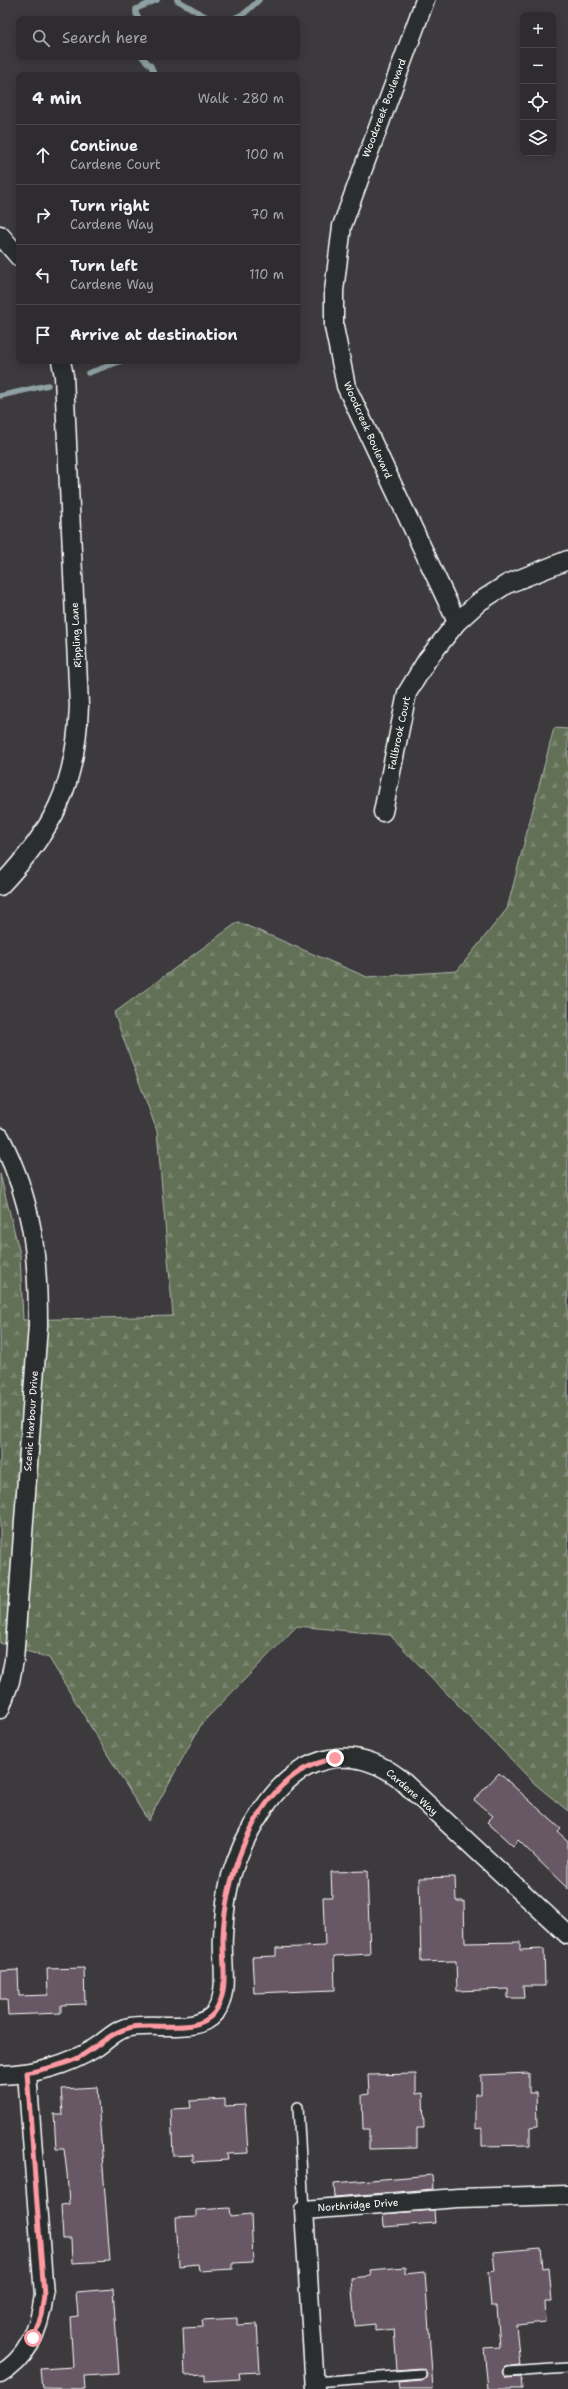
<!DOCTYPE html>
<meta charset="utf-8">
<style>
:root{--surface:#2e2c2e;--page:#3a383a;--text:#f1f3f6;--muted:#a7a7aa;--line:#49484a}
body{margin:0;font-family:"Shantell Sans",sans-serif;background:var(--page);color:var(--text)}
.controls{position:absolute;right:12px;top:12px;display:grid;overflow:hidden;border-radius:8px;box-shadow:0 2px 10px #0003}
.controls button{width:36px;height:36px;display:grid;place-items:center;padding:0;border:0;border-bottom:1px solid var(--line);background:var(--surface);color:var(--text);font:20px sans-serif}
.stop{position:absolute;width:12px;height:12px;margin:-9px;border:3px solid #ff9aa2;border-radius:50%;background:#fff}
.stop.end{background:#ff9aa2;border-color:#fff;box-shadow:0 1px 4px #0008}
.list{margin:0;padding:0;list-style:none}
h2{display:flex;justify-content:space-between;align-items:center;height:52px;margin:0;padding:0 16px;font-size:17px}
h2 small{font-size:13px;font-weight:400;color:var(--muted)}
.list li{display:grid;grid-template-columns:26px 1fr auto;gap:12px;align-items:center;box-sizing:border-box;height:60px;padding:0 16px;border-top:1px solid var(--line)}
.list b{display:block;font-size:15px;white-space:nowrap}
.list p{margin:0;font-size:13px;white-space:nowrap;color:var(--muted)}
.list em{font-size:13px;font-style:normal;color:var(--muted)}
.icon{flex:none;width:22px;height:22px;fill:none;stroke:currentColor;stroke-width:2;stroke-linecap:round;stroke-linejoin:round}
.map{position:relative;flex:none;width:568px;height:2389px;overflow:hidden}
.search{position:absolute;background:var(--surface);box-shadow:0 2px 10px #0003;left:16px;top:16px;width:284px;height:44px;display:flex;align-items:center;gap:10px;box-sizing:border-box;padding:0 14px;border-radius:8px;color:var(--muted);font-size:15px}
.panel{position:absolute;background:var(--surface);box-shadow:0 2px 10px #0003;left:16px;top:72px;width:284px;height:292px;border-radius:8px}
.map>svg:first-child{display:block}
.forest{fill:url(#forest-firs);stroke:#b0b8ab}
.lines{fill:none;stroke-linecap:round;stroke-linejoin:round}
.stream{stroke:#8fa1a3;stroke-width:5.5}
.building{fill:#685965;stroke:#fff}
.lane-casing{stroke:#fff;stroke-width:12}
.street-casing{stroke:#fff;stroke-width:21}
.lane{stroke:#2a2d2e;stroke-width:9}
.street{stroke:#2a2d2e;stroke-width:18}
.route{stroke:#ff9aa2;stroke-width:5}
.labels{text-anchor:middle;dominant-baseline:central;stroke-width:3.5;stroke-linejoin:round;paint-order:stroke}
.street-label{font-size:10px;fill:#fff;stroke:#2a2d2e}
</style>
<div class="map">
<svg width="568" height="2389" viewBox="0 0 568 2389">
<defs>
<pattern id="forest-firs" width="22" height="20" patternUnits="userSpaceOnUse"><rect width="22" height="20" fill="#627057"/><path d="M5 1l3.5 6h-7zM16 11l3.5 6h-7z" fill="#7a8570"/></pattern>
</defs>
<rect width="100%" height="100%" fill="#3d3a3e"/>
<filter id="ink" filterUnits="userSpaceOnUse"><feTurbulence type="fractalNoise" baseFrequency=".025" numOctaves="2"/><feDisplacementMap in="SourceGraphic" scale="8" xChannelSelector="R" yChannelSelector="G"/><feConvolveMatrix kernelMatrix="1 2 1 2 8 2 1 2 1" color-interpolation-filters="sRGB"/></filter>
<g filter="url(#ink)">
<polygon class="forest" points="554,728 568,729 568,1811 535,1784 390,1635 297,1626 202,1723 148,1821 49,1658 0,1643 0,1174 20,1254 23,1320 173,1316 157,1131 114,1013 238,922 367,977 457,971 507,909"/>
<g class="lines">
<g class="stream">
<polyline points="177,0 210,19"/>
<polyline points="140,19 136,14 136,9 157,0"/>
<polyline points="232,19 245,13 259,0"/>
<polyline points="142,57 151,66 155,75"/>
<polyline points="88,373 122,361"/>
<polyline points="0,396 48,385"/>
</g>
</g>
<g class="building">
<polygon points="499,1773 561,1829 558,1832 568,1841 568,1889 518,1840 513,1846 487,1822 493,1816 474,1800"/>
<polygon points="367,1871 370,1954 334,1956 335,1990 254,1993 252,1957 276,1956 276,1948 325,1946 323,1897 332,1897 331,1872"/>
<polygon points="455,1877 456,1901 464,1901 465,1943 520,1942 520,1950 544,1949 545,1986 523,1986 524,1998 508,1998 508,1989 457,1991 456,1961 421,1962 419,1878"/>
<polygon points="84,1968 85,2004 61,2005 61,2013 8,2015 7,1999 0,1999 0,1971 18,1970 19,1996 48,1995 47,1969"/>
<polygon points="529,2073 529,2093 536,2093 537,2127 530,2128 530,2145 482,2146 482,2128 475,2129 475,2094 481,2094 481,2075"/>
<polygon points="416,2074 416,2094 423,2093 424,2128 417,2128 417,2148 369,2149 369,2129 363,2129 362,2095 369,2094 368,2075"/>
<polygon points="97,2087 110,2261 72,2263 71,2239 63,2239 61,2205 69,2204 67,2173 64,2149 56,2149 54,2114 63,2114 61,2089"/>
<polygon points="225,2099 225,2106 245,2105 248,2153 227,2154 228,2160 193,2162 193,2155 173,2156 171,2109 191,2108 190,2101"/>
<polygon points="432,2175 433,2189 335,2197 334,2183"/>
<polygon points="230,2208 231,2216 251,2214 253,2262 233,2263 233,2269 199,2271 198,2264 179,2266 176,2218 196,2217 196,2210"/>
<polygon points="434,2210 435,2223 384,2227 383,2214"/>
<polygon points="541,2248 543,2268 549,2267 552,2302 545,2302 546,2322 516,2325 520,2365 505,2367 502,2372 506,2378 521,2377 522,2389 488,2389 484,2348 500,2347 497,2306 491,2306 488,2272 495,2271 493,2252"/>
<polygon points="405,2267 405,2274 425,2272 433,2389 399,2389 398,2382 422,2380 426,2377 427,2373 421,2368 397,2370 394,2329 375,2331 375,2324 355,2326 351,2278 371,2276 370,2270"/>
<polygon points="113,2289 119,2374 84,2376 85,2389 42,2388 40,2369 73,2367 70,2317 78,2316 76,2292"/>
<polygon points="237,2318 237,2325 257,2324 260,2372 239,2373 240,2379 205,2381 205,2374 185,2375 183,2328 203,2327 202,2320"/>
</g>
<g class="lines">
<defs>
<g id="lane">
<polyline points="298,2107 304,2210"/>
<polyline points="508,2372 568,2368"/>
<polyline points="314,2382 421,2374"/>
</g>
<g id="street">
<polyline points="425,0 342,226 334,291 334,327 346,386 457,622"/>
<polyline points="0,235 19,257"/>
<polyline points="383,812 407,693 427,660 457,622 479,602 507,584 568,560"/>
<path d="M0,886C54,829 76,786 79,706L64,376L61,361"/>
<path d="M0,1137C33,1201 38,1254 38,1325L14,1660L10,1681L0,1709"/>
<path d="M0,2075C34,2074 66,2066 95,2048C105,2042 113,2032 125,2028C150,2021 198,2035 215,2013C230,1991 221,1961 223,1936C224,1916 226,1895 231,1876C243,1837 273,1780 313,1764C343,1752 372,1758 398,1777L568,1935"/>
<path d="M0,2374C29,2358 40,2327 44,2295L27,2073"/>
<polyline points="315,2389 304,2210 458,2198 568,2195"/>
</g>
</defs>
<use href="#lane" class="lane-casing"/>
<use href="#street" class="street-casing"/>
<use href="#lane" class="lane"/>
<use href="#street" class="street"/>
</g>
</g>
<g class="lines" filter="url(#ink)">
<path class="route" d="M33,2338L41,2316L44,2295L27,2073C43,2069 60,2066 76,2059C95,2049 111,2031 133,2027C157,2023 198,2034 214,2013C230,1993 222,1961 223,1937C225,1882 249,1807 296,1774C308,1765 321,1762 335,1758"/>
</g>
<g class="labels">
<g class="street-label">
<text transform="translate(384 108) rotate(-69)">Woodcreek Boulevard</text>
<text transform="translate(368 430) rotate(66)">Woodcreek Boulevard</text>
<text transform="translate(76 635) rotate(-93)">Rippling Lane</text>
<text transform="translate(399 733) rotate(-78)">Fallbrook Court</text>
<text transform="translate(31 1421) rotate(-86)">Scenic Harbour Drive</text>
<text transform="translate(412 1792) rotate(41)">Cardene Way</text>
<text transform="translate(358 2205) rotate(-4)">Northridge Drive</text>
</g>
</g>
</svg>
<div class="controls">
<button>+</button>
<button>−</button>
<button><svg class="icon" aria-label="locate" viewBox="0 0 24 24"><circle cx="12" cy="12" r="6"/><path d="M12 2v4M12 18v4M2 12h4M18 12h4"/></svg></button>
<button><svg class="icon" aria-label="layers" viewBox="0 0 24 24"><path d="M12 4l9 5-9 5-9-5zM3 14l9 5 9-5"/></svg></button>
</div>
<div class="stop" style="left:33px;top:2338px"></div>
<div class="stop end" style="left:335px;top:1758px"></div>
<div class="search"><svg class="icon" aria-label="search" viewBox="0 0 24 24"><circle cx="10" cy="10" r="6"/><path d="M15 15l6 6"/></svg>Search here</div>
<section class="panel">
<h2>4 min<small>Walk · 280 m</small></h2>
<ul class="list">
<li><svg class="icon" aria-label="ahead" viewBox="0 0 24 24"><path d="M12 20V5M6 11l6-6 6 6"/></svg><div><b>Continue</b><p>Cardene Court</p></div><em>100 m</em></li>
<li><svg class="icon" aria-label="right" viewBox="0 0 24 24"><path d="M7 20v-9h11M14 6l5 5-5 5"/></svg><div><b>Turn right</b><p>Cardene Way</p></div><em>70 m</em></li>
<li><svg class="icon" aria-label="left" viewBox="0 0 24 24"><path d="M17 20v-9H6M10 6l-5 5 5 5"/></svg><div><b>Turn left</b><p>Cardene Way</p></div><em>110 m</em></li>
<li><svg class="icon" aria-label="arrive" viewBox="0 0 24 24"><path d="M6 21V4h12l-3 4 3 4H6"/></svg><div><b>Arrive at destination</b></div></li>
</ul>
</section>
</div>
